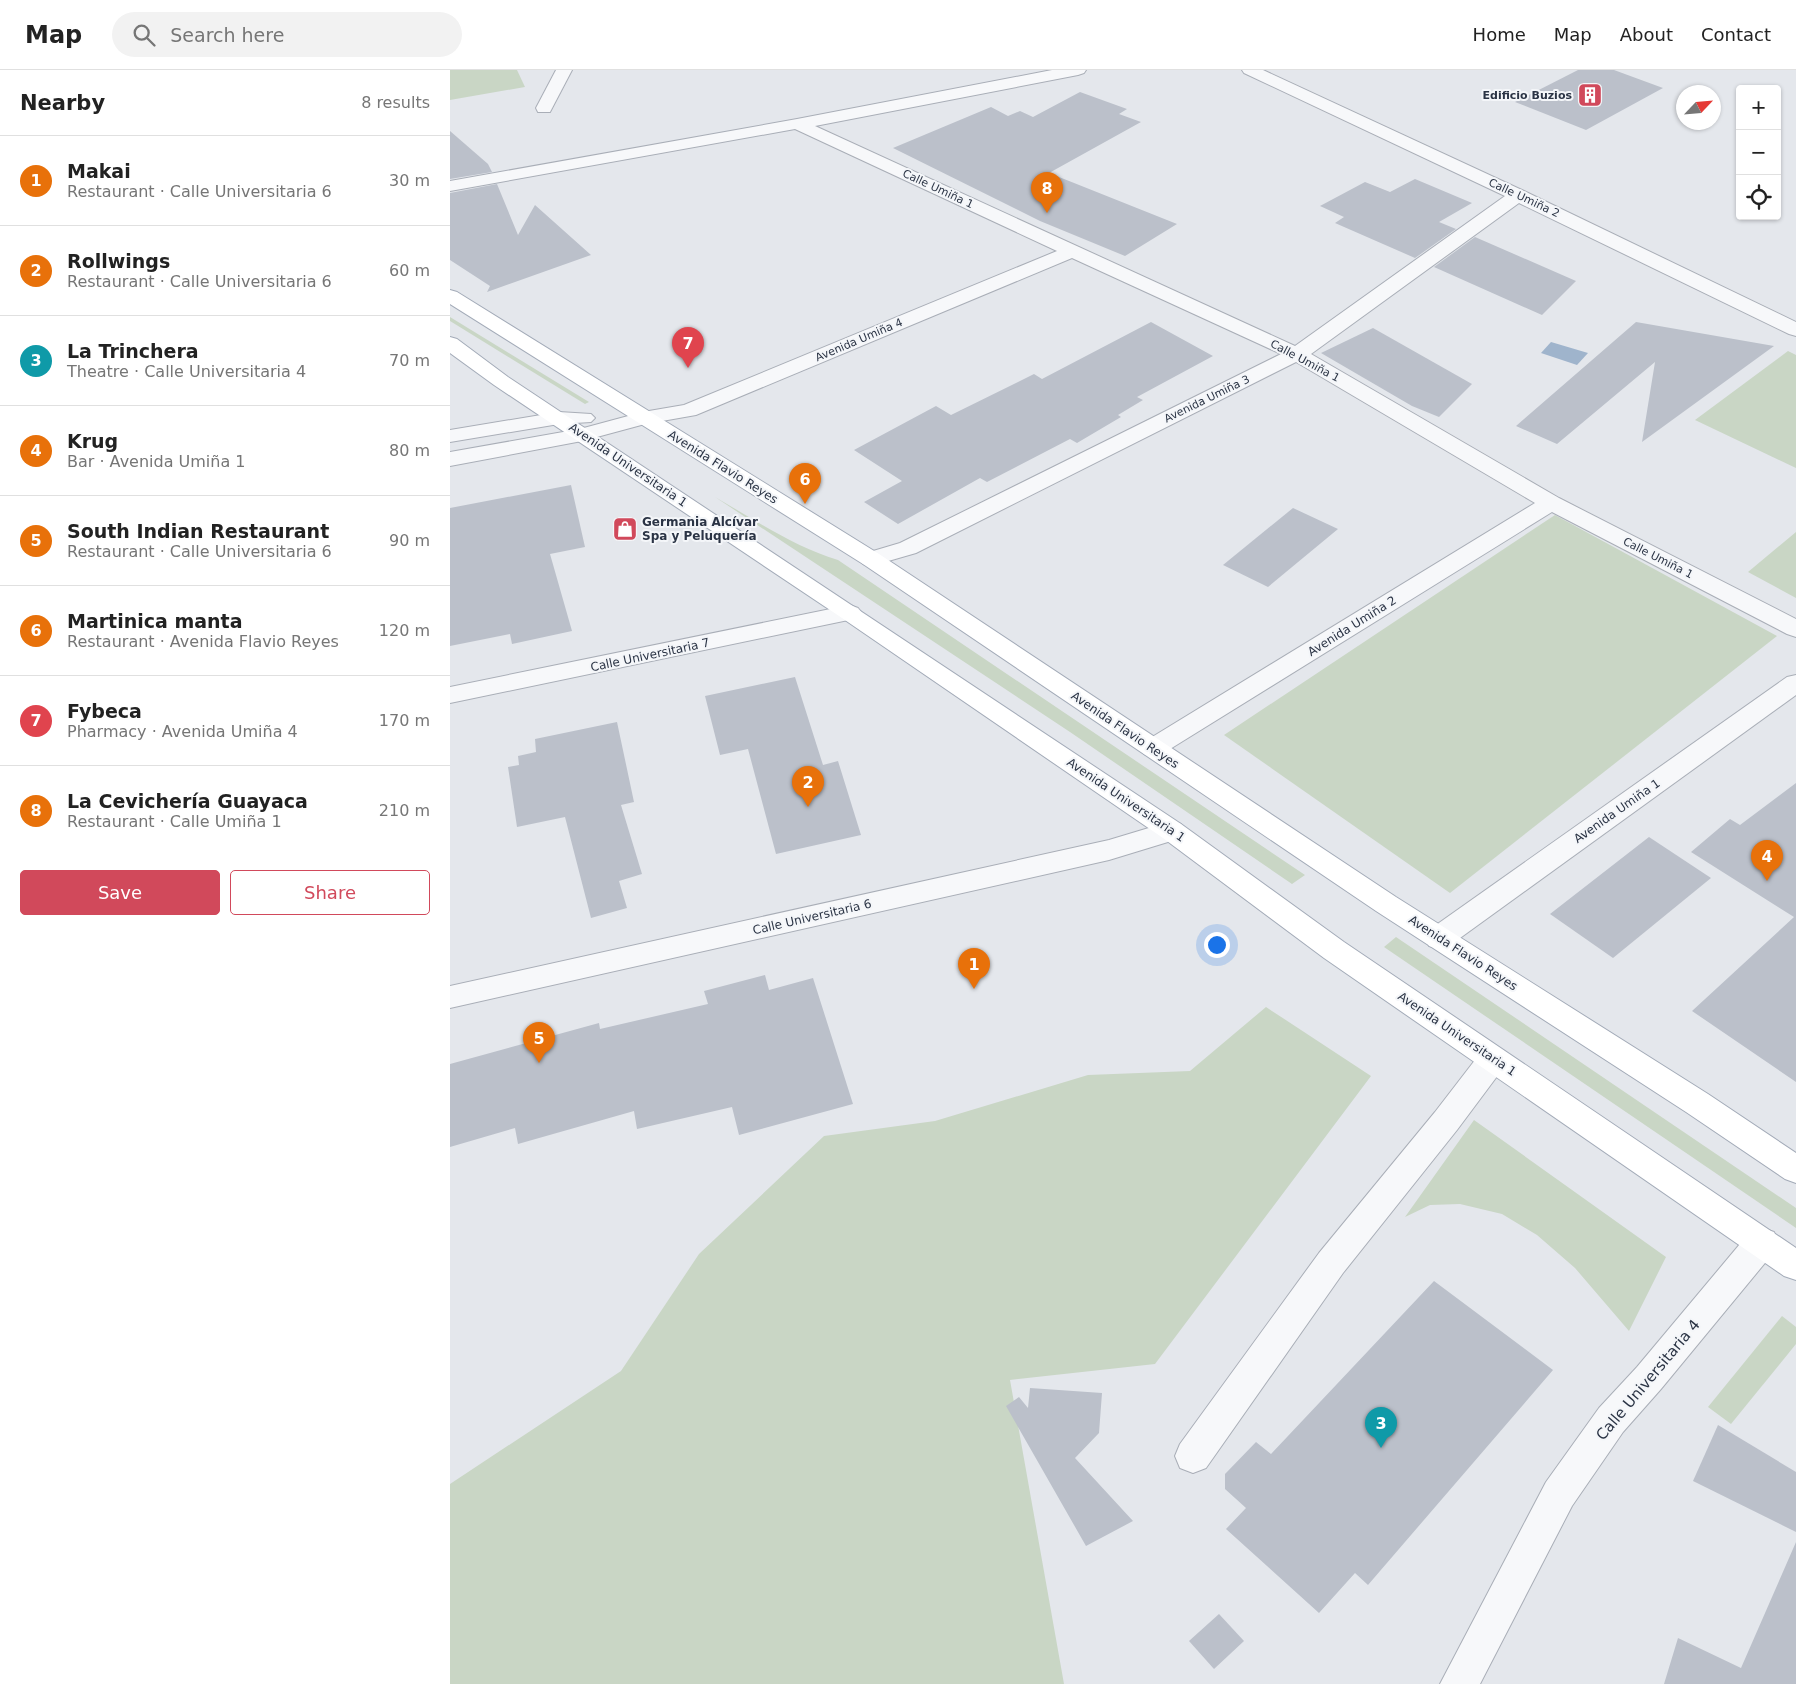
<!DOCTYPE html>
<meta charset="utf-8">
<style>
:root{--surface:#fff;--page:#f2f2f2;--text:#222;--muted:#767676;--line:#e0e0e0;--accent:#d1495b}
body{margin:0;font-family:"DejaVu Sans",sans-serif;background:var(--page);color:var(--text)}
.controls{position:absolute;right:15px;top:15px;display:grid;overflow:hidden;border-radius:5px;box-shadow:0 1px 4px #0004}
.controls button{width:45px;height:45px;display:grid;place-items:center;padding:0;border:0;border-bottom:1px solid var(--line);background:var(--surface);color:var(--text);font:25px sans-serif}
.compass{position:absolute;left:1226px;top:15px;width:45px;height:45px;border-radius:50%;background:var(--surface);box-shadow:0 1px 4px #0004;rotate:64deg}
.you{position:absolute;left:766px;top:874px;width:18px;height:18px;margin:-12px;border:4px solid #fff;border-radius:50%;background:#1a73e8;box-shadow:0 0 0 8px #1a73e833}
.badge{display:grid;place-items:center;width:32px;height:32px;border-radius:50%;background:var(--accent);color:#fff;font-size:16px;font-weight:700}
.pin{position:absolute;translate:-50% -41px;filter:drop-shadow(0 1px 2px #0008)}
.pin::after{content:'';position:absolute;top:26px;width:18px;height:15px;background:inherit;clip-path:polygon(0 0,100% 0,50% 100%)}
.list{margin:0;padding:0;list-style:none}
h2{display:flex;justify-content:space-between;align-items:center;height:65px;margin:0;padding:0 20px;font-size:21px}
h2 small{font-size:16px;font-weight:400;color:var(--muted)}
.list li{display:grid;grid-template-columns:32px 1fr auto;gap:15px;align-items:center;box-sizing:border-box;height:90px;padding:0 20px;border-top:1px solid var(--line)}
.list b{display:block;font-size:19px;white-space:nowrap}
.list p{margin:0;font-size:16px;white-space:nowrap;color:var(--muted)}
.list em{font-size:16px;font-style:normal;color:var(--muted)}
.actions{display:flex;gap:10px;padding:15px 20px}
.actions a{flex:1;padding:11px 0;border:1px solid var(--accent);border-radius:5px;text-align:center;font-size:18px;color:var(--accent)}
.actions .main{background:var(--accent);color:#fff}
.icon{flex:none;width:28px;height:28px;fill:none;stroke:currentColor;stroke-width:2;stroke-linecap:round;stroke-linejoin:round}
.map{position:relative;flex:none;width:1346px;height:1614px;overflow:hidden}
header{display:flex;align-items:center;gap:30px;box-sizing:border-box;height:70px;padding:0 25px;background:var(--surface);border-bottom:1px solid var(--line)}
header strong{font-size:24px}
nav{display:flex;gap:28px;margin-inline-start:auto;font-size:18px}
.search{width:350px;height:45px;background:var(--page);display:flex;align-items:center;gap:12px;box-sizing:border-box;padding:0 18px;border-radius:28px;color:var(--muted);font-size:19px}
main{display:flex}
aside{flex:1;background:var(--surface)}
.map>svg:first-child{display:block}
.green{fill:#c9d6c5}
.water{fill:#9fb4cc}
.building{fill:#bbc0ca}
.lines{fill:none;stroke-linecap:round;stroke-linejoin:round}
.minor-casing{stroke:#a9aeb7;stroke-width:2}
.major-casing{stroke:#a3abb8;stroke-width:2}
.minor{fill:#f7f8fa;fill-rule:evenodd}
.major{fill:#fff;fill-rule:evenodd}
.labels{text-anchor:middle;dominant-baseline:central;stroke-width:4;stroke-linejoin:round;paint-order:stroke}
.far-poi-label{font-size:11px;font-weight:bold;fill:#2b3445;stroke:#f4f6f9;text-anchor:end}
.far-street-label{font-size:11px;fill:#2b3445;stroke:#f4f6f9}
.street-label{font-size:12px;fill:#2b3445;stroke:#f4f6f9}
.poi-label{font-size:12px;font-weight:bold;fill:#2b3445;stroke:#f4f6f9;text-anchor:start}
.near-street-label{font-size:15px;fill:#2b3445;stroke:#f4f6f9}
</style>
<header>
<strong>Map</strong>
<div class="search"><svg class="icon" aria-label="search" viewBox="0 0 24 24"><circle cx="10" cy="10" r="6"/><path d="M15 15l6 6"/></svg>Search here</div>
<nav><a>Home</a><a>Map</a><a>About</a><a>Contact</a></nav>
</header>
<main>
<aside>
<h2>Nearby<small>8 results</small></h2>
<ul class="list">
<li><span class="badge" style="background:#e8710a">1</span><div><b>Makai</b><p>Restaurant · Calle Universitaria 6</p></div><em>30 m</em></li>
<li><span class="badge" style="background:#e8710a">2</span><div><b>Rollwings</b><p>Restaurant · Calle Universitaria 6</p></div><em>60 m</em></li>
<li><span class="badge" style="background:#0f9aa8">3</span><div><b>La Trinchera</b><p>Theatre · Calle Universitaria 4</p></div><em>70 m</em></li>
<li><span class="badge" style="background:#e8710a">4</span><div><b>Krug</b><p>Bar · Avenida Umiña 1</p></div><em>80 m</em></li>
<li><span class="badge" style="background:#e8710a">5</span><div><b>South Indian Restaurant</b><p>Restaurant · Calle Universitaria 6</p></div><em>90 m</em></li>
<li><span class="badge" style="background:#e8710a">6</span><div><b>Martinica manta</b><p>Restaurant · Avenida Flavio Reyes</p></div><em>120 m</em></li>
<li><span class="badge" style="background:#e0444e">7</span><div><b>Fybeca</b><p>Pharmacy · Avenida Umiña 4</p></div><em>170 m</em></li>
<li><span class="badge" style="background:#e8710a">8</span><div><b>La Cevichería Guayaca</b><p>Restaurant · Calle Umiña 1</p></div><em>210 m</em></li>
</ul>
<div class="actions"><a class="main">Save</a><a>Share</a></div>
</aside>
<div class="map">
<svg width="1346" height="1614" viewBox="0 0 1346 1614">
<rect width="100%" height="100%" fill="#e4e7ec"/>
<g class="green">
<polygon points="0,0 67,0 75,17 0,30"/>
<polygon points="0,247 139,332 135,334 0,251"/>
<polygon points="1338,281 1346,285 1346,398 1245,350"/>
<path d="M265,427C305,450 344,477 388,490L855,805L842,814L620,662Z"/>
<polygon points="1105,445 1327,566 1000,823 774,665"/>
<polygon points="1346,462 1346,528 1298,502"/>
<polygon points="946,867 1346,1138 1346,1158 934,877"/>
<polygon points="816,937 921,1006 705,1294 560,1310 614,1614 0,1614 0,1414 171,1301 249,1184 374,1066 485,1051 638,1005 740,1001"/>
<polygon points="1024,1050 1216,1187 1179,1261 1125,1198 1087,1165 1052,1144 1010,1134 980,1135 955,1147"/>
<polygon points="1332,1246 1346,1257 1346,1274 1281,1354 1258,1337"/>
</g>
<polygon class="water" points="1101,272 1138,283 1127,295 1091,283"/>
<g class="building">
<polygon points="1128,0 1164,0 1213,18 1136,60 1065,32"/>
<polygon points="630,22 677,39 669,44 691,52 599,103 727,154 675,186 590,151 443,78 541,37 558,46 570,41 583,47"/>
<polygon points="0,61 38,94 42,102 0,109"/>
<polygon points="965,109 1022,133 989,152 1006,159 965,188 885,153 894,147 870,136 915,112 940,122"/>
<polygon points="47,114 68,165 85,135 141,185 37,222 40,216 0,190 0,123"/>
<polygon points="1025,167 1126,211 1092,245 984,197"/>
<polygon points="701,252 763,286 687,327 693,330 668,345 671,347 627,373 620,369 537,412 530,408 448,454 414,432 452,411 404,380 486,336 501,345 584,304 592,309"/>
<polygon points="1186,252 1324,276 1192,372 1205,292 1107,374 1066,356"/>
<polygon points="923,258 1022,314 989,347 962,336 871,283"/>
<polygon points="121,415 135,477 100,484 122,561 62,574 60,564 0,576 0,438"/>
<polygon points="843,438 888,459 818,517 773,495"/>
<polygon points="345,607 373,695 388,691 411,765 326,784 298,679 270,685 255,626"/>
<polygon points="167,652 184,732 171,735 192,804 169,811 177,838 141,848 115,747 67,757 58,697 69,695 68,686 86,682 85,669"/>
<polygon points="1346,713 1346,1012 1242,941 1344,847 1241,782 1280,749 1290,755"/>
<polygon points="1199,767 1261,808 1163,888 1100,844"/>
<polygon points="315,905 319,920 363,908 403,1034 289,1065 282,1037 187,1059 184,1041 68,1074 65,1058 0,1077 0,994 149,953 150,959 258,934 254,921"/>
<polygon points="984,1211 1103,1300 918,1515 905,1503 869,1543 776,1459 796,1438 775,1419 775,1404 806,1372 821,1384"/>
<polygon points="580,1318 652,1323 649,1363 625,1388 683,1451 636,1476 556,1336 569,1327 578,1338"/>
<polygon points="1268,1355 1346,1402 1346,1462 1243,1411"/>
<polygon points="1346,1472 1346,1614 1214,1614 1228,1568 1291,1598"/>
<polygon points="769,1544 794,1571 764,1599 739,1571"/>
</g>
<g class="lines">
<defs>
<g id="minor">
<polygon points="106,0 122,0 100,42 88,42 86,38"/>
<polygon points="602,0 636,0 634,3 628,5 365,56 845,276 1055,126 794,3 792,0 813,0 1074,121 1346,252 1346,266 1339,264 1069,133 861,284 1109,428 1346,549 1346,567 1337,564 1102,442 712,684 703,687 694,684 690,678 694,672 1085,433 846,292 466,483 421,496 413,494 409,489 413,484 450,473 831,284 622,188 246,345 195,354 132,371 0,396 0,382 130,359 193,342 234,335 607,181 345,59 0,121 0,111 347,49"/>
<polygon points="109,342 141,344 145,348 141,352 109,354 0,372 0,360"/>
<polygon points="400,535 408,538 412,543 408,548 0,633 0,617"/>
<polygon points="1346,605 1346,625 999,876 989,879 979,876 975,868 979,860 1337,607"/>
<polygon points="722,751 731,754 735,761 731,768 659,790 0,938 0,916 659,770"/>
<polygon points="1043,977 1054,981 1058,989 1054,997 1007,1060 893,1203 756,1398 743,1403 730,1398 725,1386 730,1374 869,1183 985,1042 1032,981"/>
<polygon points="1312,1158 1324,1162 1328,1172 1324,1182 1211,1319 1173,1362 1122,1436 1030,1614 990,1614 1096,1412 1149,1338 1187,1297 1300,1162"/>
</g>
<g id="major">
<polygon points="0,220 7,222 429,484 946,827 1258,1024 1346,1083 1346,1113 1335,1109 1236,1042 926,841 413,494 0,234"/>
<polygon points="0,267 7,269 58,307 731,754 894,872 1346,1178 1346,1210 1334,1206 874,888 713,768 392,548 44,315 0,283"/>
</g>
</defs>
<use href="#minor" class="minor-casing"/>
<use href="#major" class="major-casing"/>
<use href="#minor" class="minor"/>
<use href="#major" class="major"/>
</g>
<defs>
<symbol id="building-square" viewBox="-11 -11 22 22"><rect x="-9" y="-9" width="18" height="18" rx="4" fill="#d1495b" stroke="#f4f6f9"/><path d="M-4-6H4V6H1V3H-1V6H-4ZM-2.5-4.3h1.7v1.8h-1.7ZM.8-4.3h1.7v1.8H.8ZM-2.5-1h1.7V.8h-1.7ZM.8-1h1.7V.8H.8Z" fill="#fff"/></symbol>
<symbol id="shop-square" viewBox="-11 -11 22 22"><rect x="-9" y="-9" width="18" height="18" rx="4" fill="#d1495b" stroke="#f4f6f9"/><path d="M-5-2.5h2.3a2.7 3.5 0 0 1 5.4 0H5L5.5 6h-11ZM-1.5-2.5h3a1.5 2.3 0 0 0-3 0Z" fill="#fff"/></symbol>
</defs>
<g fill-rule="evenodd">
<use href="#building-square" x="1126" y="11" width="28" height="28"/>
<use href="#shop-square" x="161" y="445" width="28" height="28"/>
</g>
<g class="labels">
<g class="far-poi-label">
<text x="1122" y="25">Edificio Buzios</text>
</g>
<g class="far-street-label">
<text transform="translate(488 119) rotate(25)">Calle Umiña 1</text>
<text transform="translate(1074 128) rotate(25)">Calle Umiña 2</text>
<text transform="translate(409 270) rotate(-23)">Avenida Umiña 4</text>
<text transform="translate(855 291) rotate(28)">Calle Umiña 1</text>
<text transform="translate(757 329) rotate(-26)">Avenida Umiña 3</text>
<text transform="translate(1208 488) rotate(27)">Calle Umiña 1</text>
</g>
<g class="street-label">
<text transform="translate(178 395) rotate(34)">Avenida Universitaria 1</text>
<text transform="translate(273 397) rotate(32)">Avenida Flavio Reyes</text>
<text transform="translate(902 556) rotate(-32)">Avenida Umiña 2</text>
<text transform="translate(200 585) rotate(-12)">Calle Universitaria 7</text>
<text transform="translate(675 660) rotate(34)">Avenida Flavio Reyes</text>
<text transform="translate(676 730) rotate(34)">Avenida Universitaria 1</text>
<text transform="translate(1167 741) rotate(-35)">Avenida Umiña 1</text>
<text transform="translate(362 847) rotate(-13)">Calle Universitaria 6</text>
<text transform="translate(1013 883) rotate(33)">Avenida Flavio Reyes</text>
<text transform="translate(1007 964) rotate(34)">Avenida Universitaria 1</text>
</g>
<g class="poi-label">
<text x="192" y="452">Germania Alcívar<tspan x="192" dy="14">Spa y Peluquería</tspan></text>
</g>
<g class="near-street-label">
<text transform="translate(1198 1310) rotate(-50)">Calle Universitaria 4</text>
</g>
</g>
</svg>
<div class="controls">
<button>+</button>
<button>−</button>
<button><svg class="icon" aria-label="locate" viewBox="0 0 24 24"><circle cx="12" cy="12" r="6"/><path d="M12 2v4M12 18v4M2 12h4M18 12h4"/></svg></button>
</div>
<svg class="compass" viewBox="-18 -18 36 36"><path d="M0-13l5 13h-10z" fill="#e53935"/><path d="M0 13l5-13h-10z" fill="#767676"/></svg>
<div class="you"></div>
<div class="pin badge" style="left:524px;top:919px;background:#e8710a">1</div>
<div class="pin badge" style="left:358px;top:737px;background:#e8710a">2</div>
<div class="pin badge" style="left:931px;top:1378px;background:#0f9aa8">3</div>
<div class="pin badge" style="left:1317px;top:811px;background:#e8710a">4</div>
<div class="pin badge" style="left:89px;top:993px;background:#e8710a">5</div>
<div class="pin badge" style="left:355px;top:434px;background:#e8710a">6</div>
<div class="pin badge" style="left:238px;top:298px;background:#e0444e">7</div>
<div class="pin badge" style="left:597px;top:143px;background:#e8710a">8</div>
</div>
</main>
